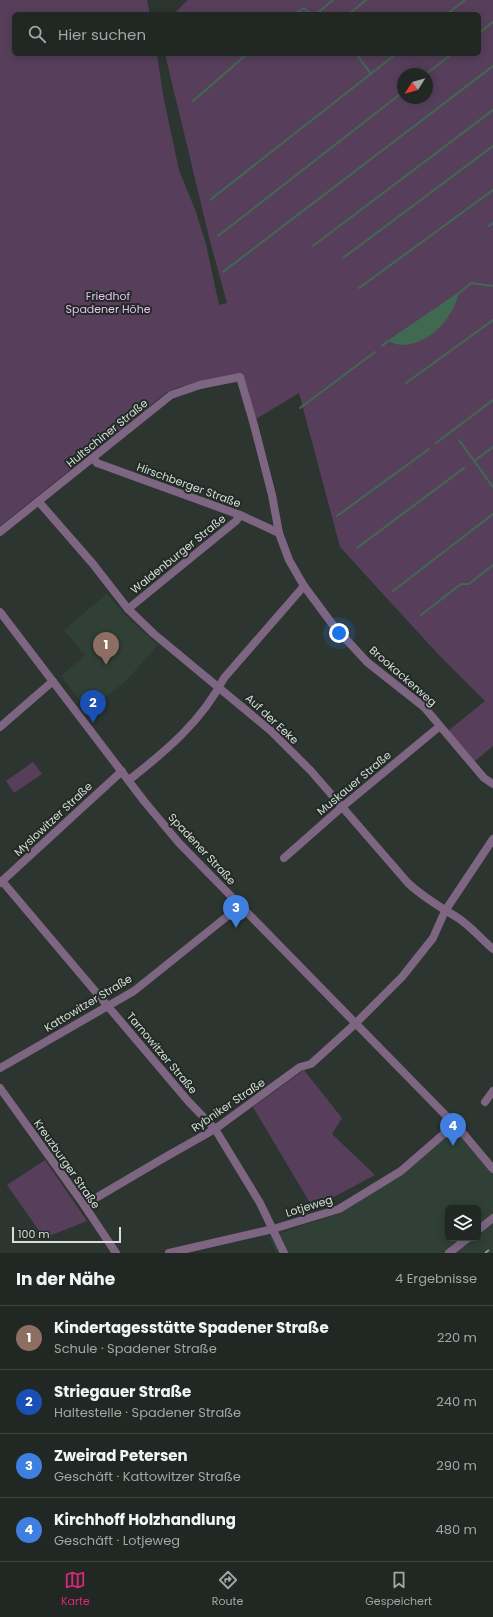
<!DOCTYPE html>
<html lang="de">
<meta charset="utf-8">
<style>
:root{--surface:#212823;--page:#29302b;--text:#f1f3f6;--muted:#a2a6a6;--line:#3e4441;--accent:#db2777}
body{margin:0;font-family:Poppins,sans-serif;background:var(--page);color:var(--text)}
.controls{position:absolute;right:12px;bottom:12px;display:grid;overflow:hidden;border-radius:6px;box-shadow:0 2px 10px #0003}
.controls button{width:36px;height:36px;display:grid;place-items:center;padding:0;border:0;border-bottom:1px solid var(--line);background:var(--surface);color:var(--text);font:20px sans-serif}
.compass{position:absolute;left:397px;top:68px;width:36px;height:36px;border-radius:50%;background:var(--surface);box-shadow:0 2px 10px #0003;rotate:233deg}
.scale{position:absolute;left:12px;bottom:10px;width:109px;box-sizing:border-box;padding-left:4px;border:2px solid #d7ddd9;border-top:0;font-size:11px;line-height:14px;white-space:nowrap;color:#d7ddd9;-webkit-text-stroke:3px #222b26;paint-order:stroke}
.you{position:absolute;left:339px;top:633px;width:14px;height:14px;margin:-10px;border:3px solid #fff;border-radius:50%;background:#1a73e8;box-shadow:0 0 0 6px #1a73e833}
.badge{display:grid;place-items:center;width:26px;height:26px;border-radius:50%;background:var(--accent);color:#fff;font-size:13px;font-weight:700}
.pin{position:absolute;translate:-50% -33px;filter:drop-shadow(0 1px 2px #0008)}
.pin::after{content:'';position:absolute;top:21px;width:14px;height:12px;background:inherit;clip-path:polygon(0 0,100% 0,50% 100%)}
.list{margin:0;padding:0;list-style:none}
h2{display:flex;justify-content:space-between;align-items:center;height:52px;margin:0;padding:0 16px;font-size:17px}
h2 small{font-size:13px;font-weight:400;color:var(--muted)}
.list li{display:grid;grid-template-columns:26px 1fr auto;gap:12px;align-items:center;box-sizing:border-box;height:64px;padding:0 16px;border-top:1px solid var(--line)}
.list b{display:block;font-size:15px;white-space:nowrap}
.list p{margin:0;font-size:13px;white-space:nowrap;color:var(--muted)}
.list em{font-size:13px;font-style:normal;color:var(--muted)}
.icon{flex:none;width:22px;height:22px;fill:none;stroke:currentColor;stroke-width:2;stroke-linecap:round;stroke-linejoin:round}
.map{position:relative;flex:none;width:493px;height:1253px;overflow:hidden}
.search{position:absolute;background:var(--surface);box-shadow:0 2px 10px #0003;left:12px;right:12px;top:12px;height:44px;display:flex;align-items:center;gap:10px;box-sizing:border-box;padding:0 14px;border-radius:6px;color:var(--muted);font-size:15px}
.sheet{height:308px;background:var(--surface)}
nav{display:flex;justify-content:space-around;align-items:center;box-sizing:border-box;height:56px;border-top:1px solid var(--line);background:var(--surface);font-size:11px;color:var(--muted)}
nav a{display:grid;justify-items:center;gap:2px}
nav .on{color:var(--accent)}
.map>svg:first-child{display:block}
.built{fill:#304036;fill-rule:evenodd}
.green{fill:#573f5b;fill-rule:evenodd}
.water{fill:#406952}
.lines{fill:none;stroke-linecap:round;stroke-linejoin:round}
.stream{stroke:#406952;stroke-width:2}
.minor{stroke:#7e6582;stroke-width:8}
.rail{stroke:#939a96;stroke-width:2;stroke-dasharray:5 5;stroke-linecap:butt}
.labels{text-anchor:middle;dominant-baseline:central;stroke-width:4;stroke-linejoin:round;paint-order:stroke}
.park-label{font-size:11px;fill:#ebbcf3;stroke:#222b26}
.street-label{font-size:11px;fill:#d7ddd9;stroke:#222b26}
</style>
<div class="map">
<svg width="493" height="1253" viewBox="0 0 493 1253">
<rect width="100%" height="100%" fill="#2c352f"/>
<g class="built">
<polygon points="107,594 126,616 158,645 126,681 88,711 61,676 85,655 64,630"/>
<path d="M455,1130L493,1175V1253H276L269,1237L340,1213ZM448,1208H478V1238H448Z"/>
</g>
<g class="green">
<path d="M0,0H147L150,14H14V54H157L163,95L179,170L196,212L206,244L219,305L227,303L210,241L165,54H479V14H173L188,0H493V746L475,761L448,731L485,701L437,653L340,547L299,393L256,419L242,373L179,387L167,392L0,526ZM403,74H427V98H403Z"/>
<polygon points="33,762 42,774 14,793 6,781"/>
<polygon points="304,1070 342,1118 332,1134 375,1175 313,1208 253,1107"/>
<polygon points="45,1160 87,1221 44,1238 7,1185"/>
</g>
<path class="water" d="M459,292C453,318 431,344 402,345C398,345 392,342 387,341Z"/>
<g class="lines">
<g class="stream">
<polyline points="294,14 304,8 310,14"/>
<polyline points="316,14 333,0"/>
<polyline points="349,14 366,0"/>
<polyline points="447,14 465,0"/>
<polyline points="479,33 493,22"/>
<polyline points="356,54 371,74"/>
<polyline points="426,74 452,54"/>
<polyline points="193,101 247,54"/>
<polyline points="210,200 396,54"/>
<polyline points="489,226 493,223"/>
<polyline points="218,236 403,92"/>
<polyline points="313,246 493,110"/>
<polyline points="343,258 493,146"/>
<polyline points="223,272 493,66"/>
<polyline points="359,288 493,190"/>
<polyline points="458,294 471,283 493,286"/>
<polyline points="382,346 388,341"/>
<polyline points="406,383 493,320"/>
<polyline points="300,408 375,352"/>
<polyline points="459,440 493,487"/>
<polyline points="436,443 493,400"/>
<polyline points="474,461 493,447"/>
<polyline points="337,516 429,449"/>
<polyline points="357,548 464,468"/>
<polyline points="393,591 493,514"/>
<polyline points="421,615 461,584 469,584 493,565"/>
</g>
<g class="minor">
<polyline points="93,458 97,463 240,515 279,533"/>
<path d="M39,502L93,564L128,609L154,634L271,731L311,771L408,883C422,896 438,906 455,916C469,924 480,938 493,949"/>
<polyline points="0,532 171,395 200,385 240,377 254,425 272,495 279,533 289,560 304,586 333,625 367,662 424,707 484,778 493,784"/>
<polyline points="128,609 236,521 240,515"/>
<polyline points="0,612 144,801 179,843 462,1132 493,1169"/>
<polyline points="0,727 53,681"/>
<path d="M129,780C166,751 202,721 224,678L304,586"/>
<polyline points="284,858 342,807 440,726"/>
<polyline points="2,881 188,1101 215,1129 260,1203 284,1253"/>
<polyline points="0,883 122,771"/>
<polyline points="0,1068 134,991 240,906"/>
<polyline points="0,1088 84,1205 116,1253"/>
<polyline points="485,1102 493,1091"/>
<polyline points="84,1205 162,1159 215,1129 300,1067 311,1064 355,1024 402,977 433,938 445,911 493,839"/>
<polyline points="478,1230 493,1218"/>
<polyline points="169,1253 273,1229 339,1209 401,1171 454,1125"/>
<polyline points="449,1253 468,1238"/>
</g>
<polyline class="rail" points="485,1253 493,1247"/>
</g>
<g class="labels">
<g class="park-label">
<text x="108" y="296">Friedhof<tspan x="108" dy="13">Spadener Höhe</tspan></text>
</g>
<g class="street-label">
<text transform="translate(107 433) rotate(-39)">Hultschiner Straße</text>
<text transform="translate(189 485) rotate(20)">Hirschberger Straße</text>
<text transform="translate(178 554) rotate(-39)">Waldenburger Straße</text>
<text transform="translate(403 676) rotate(41)">Brookackerweg</text>
<text transform="translate(272 719) rotate(43)">Auf der Eeke</text>
<text transform="translate(354 783) rotate(-40)">Muskauer Straße</text>
<text transform="translate(53 819) rotate(-43)">Myslowitzer Straße</text>
<text transform="translate(202 849) rotate(47)">Spadener Straße</text>
<text transform="translate(88 1003) rotate(-31)">Kattowitzer Straße</text>
<text transform="translate(162 1053) rotate(50)">Tarnowitzer Straße</text>
<text transform="translate(228 1105) rotate(-34)">Rybniker Straße</text>
<text transform="translate(67 1164) rotate(55)">Kreuzburger Straße</text>
<text transform="translate(309 1206) rotate(-17)">Lotjeweg</text>
</g>
</g>
</svg>
<div class="controls">
<button><svg class="icon" aria-label="layers" viewBox="0 0 24 24"><path d="M12 4l9 5-9 5-9-5zM3 14l9 5 9-5"/></svg></button>
</div>
<svg class="compass" viewBox="-18 -18 36 36"><path d="M0-13l5 13h-10z" fill="#e53935"/><path d="M0 13l5-13h-10z" fill="#a2a6a6"/></svg>
<div class="scale">100 m</div>
<div class="you"></div>
<div class="pin badge" style="left:106px;top:665px;background:#8d6e63">1</div>
<div class="pin badge" style="left:93px;top:723px;background:#1a4fb4">2</div>
<div class="pin badge" style="left:236px;top:928px;background:#3f7fe0">3</div>
<div class="pin badge" style="left:453px;top:1146px;background:#3f7fe0">4</div>
<div class="search"><svg class="icon" aria-label="search" viewBox="0 0 24 24"><circle cx="10" cy="10" r="6"/><path d="M15 15l6 6"/></svg>Hier suchen</div>
</div>
<section class="sheet">
<h2>In der Nähe<small>4 Ergebnisse</small></h2>
<ul class="list">
<li><span class="badge" style="background:#8d6e63">1</span><div><b>Kindertagesstätte Spadener Straße</b><p>Schule · Spadener Straße</p></div><em>220 m</em></li>
<li><span class="badge" style="background:#1a4fb4">2</span><div><b>Striegauer Straße</b><p>Haltestelle · Spadener Straße</p></div><em>240 m</em></li>
<li><span class="badge" style="background:#3f7fe0">3</span><div><b>Zweirad Petersen</b><p>Geschäft · Kattowitzer Straße</p></div><em>290 m</em></li>
<li><span class="badge" style="background:#3f7fe0">4</span><div><b>Kirchhoff Holzhandlung</b><p>Geschäft · Lotjeweg</p></div><em>480 m</em></li>
</ul>
</section>
<nav>
<a class="on"><svg class="icon" aria-label="map" viewBox="0 0 24 24"><path d="M3 6l6-2 6 2 6-2v14l-6 2-6-2-6 2zM9 4v14M15 6v14"/></svg>Karte</a>
<a><svg class="icon" aria-label="directions" viewBox="0 0 24 24"><path d="M12 3l9 9-9 9-9-9zM9 14v-3h6M13 9l2 2-2 2"/></svg>Route</a>
<a><svg class="icon" aria-label="saved" viewBox="0 0 24 24"><path d="M7 4h10v16l-5-4-5 4z"/></svg>Gespeichert</a>
</nav>
